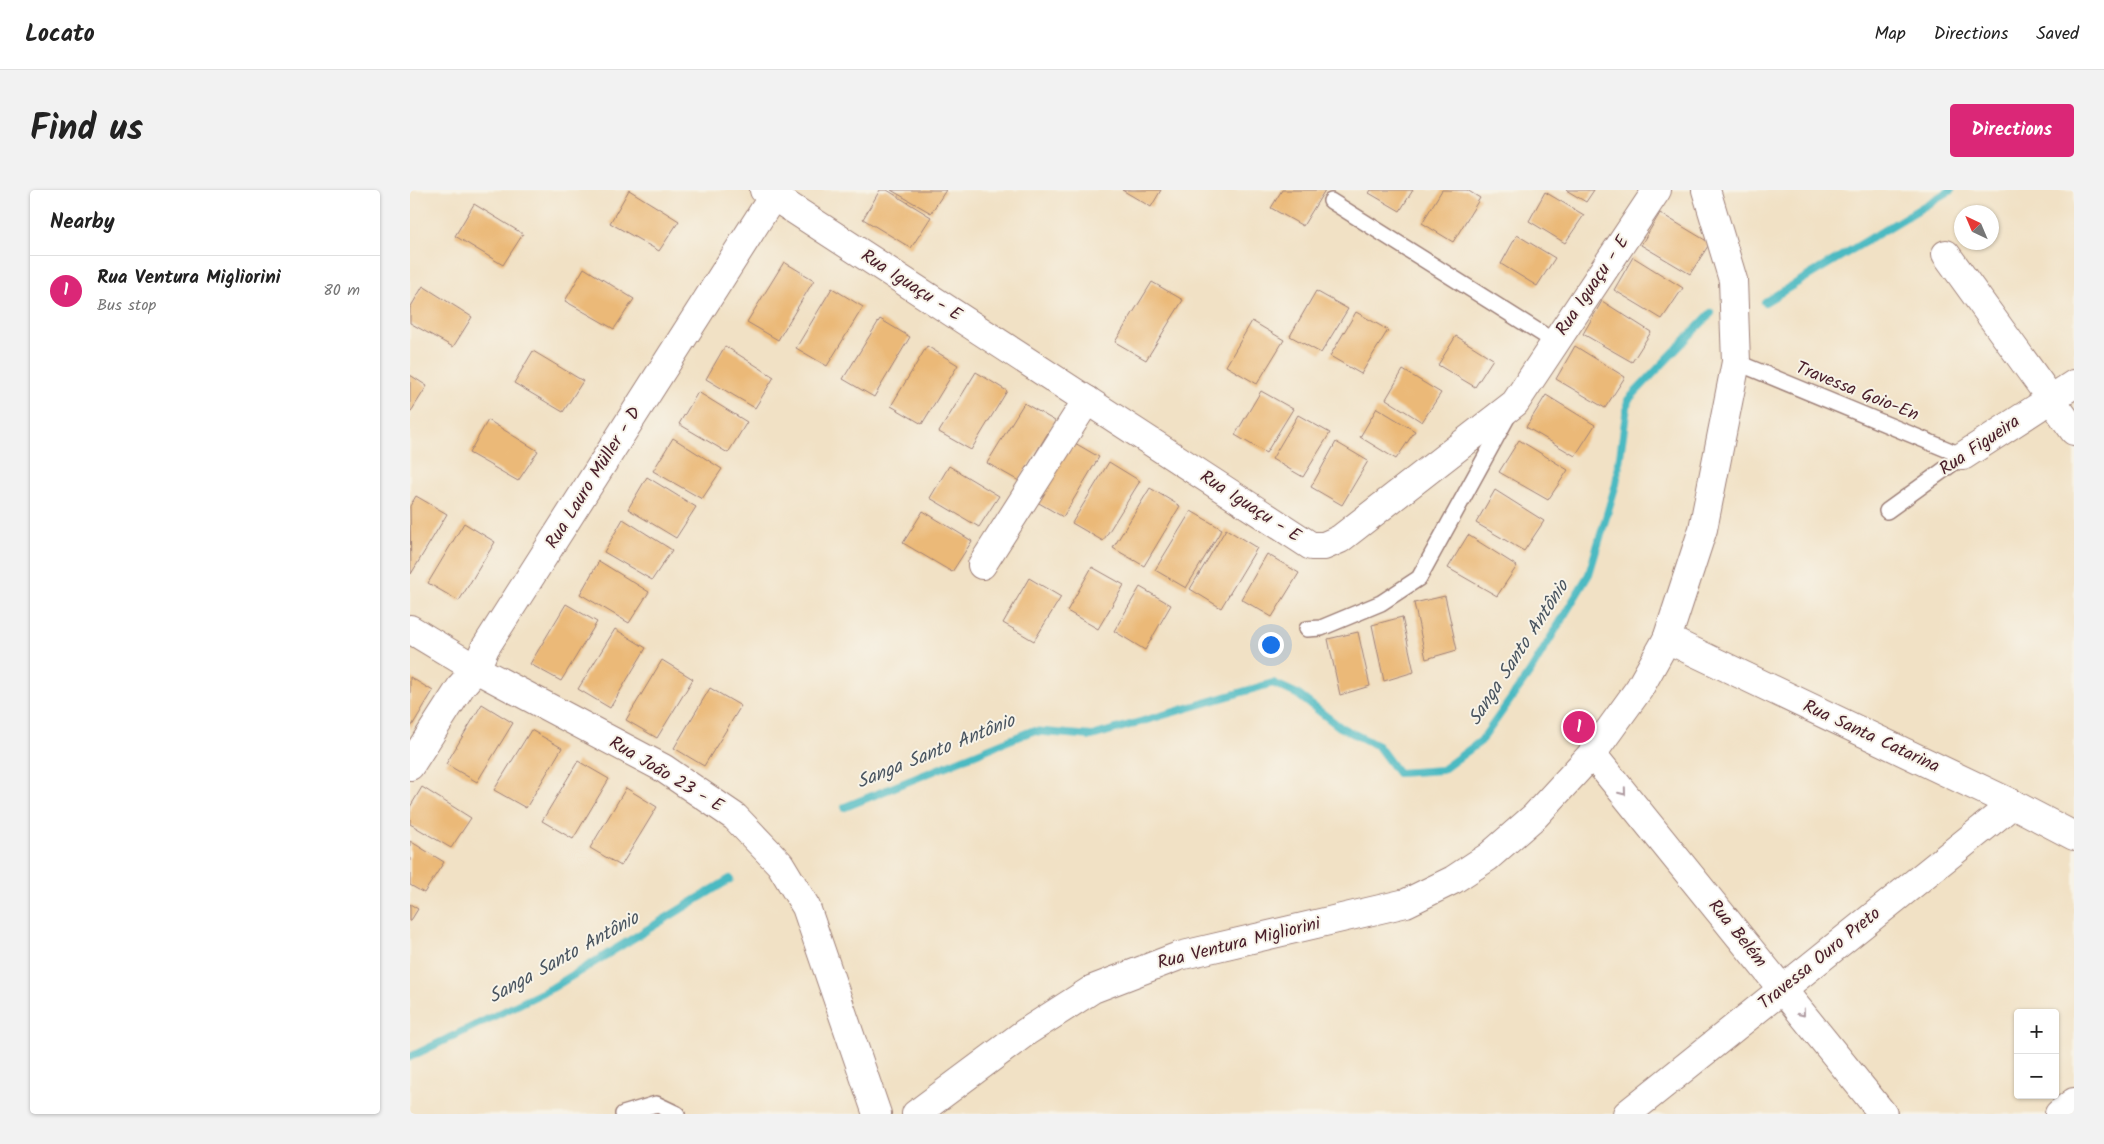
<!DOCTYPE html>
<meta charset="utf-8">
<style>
:root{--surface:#fff;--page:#f2f2f2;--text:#222;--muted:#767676;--line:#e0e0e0;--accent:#db2777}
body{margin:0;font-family:Kalam,sans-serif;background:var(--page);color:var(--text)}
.controls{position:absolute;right:15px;bottom:15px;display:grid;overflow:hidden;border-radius:5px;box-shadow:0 1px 4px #0004}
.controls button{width:45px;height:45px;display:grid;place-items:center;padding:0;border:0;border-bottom:1px solid var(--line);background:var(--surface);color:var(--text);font:25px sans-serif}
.compass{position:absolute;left:1544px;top:15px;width:45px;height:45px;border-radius:50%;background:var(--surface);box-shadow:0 1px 4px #0004;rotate:316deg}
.you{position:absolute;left:860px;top:454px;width:18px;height:18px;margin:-12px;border:4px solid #fff;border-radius:50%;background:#1a73e8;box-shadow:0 0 0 8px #1a73e833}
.badge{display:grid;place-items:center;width:32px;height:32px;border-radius:50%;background:var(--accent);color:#fff;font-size:16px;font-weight:700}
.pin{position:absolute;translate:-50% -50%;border:2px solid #fff;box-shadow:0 1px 5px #0006}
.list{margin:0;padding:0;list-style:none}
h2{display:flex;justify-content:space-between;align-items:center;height:65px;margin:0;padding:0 20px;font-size:21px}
h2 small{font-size:16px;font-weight:400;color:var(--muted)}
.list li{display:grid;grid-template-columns:32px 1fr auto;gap:15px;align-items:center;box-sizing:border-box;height:70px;padding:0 20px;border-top:1px solid var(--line)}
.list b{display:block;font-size:19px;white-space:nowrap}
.list p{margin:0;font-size:16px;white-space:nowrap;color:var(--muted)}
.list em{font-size:16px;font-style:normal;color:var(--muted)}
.map{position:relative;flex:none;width:1664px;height:924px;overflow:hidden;border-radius:5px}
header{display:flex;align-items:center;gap:30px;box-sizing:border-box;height:70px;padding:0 25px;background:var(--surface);border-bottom:1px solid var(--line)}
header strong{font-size:24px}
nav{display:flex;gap:28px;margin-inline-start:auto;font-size:18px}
.intro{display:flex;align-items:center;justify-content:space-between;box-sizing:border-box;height:120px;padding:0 30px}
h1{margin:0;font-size:35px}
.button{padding:12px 22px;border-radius:5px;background:var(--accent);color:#fff;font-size:18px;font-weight:700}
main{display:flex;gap:30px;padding:0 30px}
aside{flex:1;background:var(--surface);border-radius:5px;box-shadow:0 1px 4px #0004}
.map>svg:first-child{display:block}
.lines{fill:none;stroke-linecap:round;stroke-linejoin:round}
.stream{stroke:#4bbac2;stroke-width:8}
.building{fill:#ebb978}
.service-casing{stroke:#9e8078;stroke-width:18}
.minor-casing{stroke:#9e8078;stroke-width:30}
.tertiary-casing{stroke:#9e8078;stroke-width:30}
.service{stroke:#fff;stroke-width:15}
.minor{stroke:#fff;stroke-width:28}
.tertiary{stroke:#fff;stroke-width:28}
.oneway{stroke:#ae9aa0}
.labels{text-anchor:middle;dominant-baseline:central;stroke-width:4;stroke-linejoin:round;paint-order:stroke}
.street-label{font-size:18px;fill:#4a1f2b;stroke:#f7f3e8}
.water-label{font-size:19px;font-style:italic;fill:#4a5560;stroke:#f7f3e8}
</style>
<header>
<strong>Locato</strong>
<nav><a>Map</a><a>Directions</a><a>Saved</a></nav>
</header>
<div class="intro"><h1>Find us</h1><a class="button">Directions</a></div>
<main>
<aside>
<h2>Nearby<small></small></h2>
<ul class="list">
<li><span class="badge">1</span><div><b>Rua Ventura Migliorini</b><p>Bus stop</p></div><em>80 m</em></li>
</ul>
</aside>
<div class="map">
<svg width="1664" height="924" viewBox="0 0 1664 924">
<rect width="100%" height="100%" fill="#f7f3e8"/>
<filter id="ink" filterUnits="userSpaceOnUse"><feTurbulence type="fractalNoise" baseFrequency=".02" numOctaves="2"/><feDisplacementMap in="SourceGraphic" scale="10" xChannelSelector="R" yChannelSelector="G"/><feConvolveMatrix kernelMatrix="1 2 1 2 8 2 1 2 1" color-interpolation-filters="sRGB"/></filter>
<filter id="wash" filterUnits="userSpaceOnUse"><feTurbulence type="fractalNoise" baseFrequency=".0096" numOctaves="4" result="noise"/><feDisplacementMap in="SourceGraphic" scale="20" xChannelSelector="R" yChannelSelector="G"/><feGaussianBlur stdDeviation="1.12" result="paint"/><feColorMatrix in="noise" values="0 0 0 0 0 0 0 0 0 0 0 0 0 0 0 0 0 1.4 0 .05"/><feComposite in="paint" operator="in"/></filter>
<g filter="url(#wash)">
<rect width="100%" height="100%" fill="#f1e1c5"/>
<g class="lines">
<g class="stream">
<polyline points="1355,112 1541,0"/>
<polyline points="435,617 622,541 682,546 863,493 887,504 930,537 968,556 988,583 1032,580 1071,551 1120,482 1179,384 1206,294 1218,210 1301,123"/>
<polyline points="0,867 142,798 320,689"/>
</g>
</g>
<g id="blocks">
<g class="building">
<polygon points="219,0 269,31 249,61 200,33"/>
<polygon points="470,0 477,0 521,27 501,58 453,29"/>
<polygon points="481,0 536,0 521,23"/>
<polygon points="712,0 751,0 741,17"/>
<polygon points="872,0 915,0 893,36 861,18"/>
<polygon points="961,0 1003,0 990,21 959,3"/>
<polygon points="1032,0 1057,0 1070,8 1043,52 1012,33"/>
<polygon points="1156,0 1184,0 1176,12"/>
<polygon points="1135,2 1174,25 1155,53 1119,31"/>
<polygon points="64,14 113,44 93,75 45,46"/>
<polygon points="1250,23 1300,53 1280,84 1231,55"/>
<polygon points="1107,45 1145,68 1127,96 1091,74"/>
<polygon points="1223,67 1273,98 1252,129 1204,100"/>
<polygon points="374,72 404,90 368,150 337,132"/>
<polygon points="174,78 224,109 204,139 155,111"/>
<polygon points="742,92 773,110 736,170 705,152"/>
<polygon points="13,96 62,127 43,157 0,133 0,118"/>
<polygon points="422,98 453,117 417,176 386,158"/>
<polygon points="906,101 938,119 911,163 880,146"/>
<polygon points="1192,111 1241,142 1222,172 1173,144"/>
<polygon points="946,122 978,140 951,184 920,166"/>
<polygon points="470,129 500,147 464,207 433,189"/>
<polygon points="842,131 874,150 847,194 816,176"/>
<polygon points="1046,146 1083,169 1065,197 1028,175"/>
<polygon points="315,156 364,187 345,218 296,189"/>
<polygon points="517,156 548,175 512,234 481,216"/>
<polygon points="1165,156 1215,187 1195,218 1146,189"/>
<polygon points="123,161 173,191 153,222 104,193"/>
<polygon points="993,180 1031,203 1012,232 976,209"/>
<polygon points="566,182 597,201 561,260 529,242"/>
<polygon points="0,185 17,196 0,223"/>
<polygon points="851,201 883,219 856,263 825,245"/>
<polygon points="288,202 337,232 318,263 269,234"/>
<polygon points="1136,205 1185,235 1165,266 1116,237"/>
<polygon points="614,213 645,231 609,291 577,273"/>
<polygon points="967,218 1005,241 986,269 950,247"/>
<polygon points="888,225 920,243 893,287 862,269"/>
<polygon points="78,230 128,261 108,291 59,263"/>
<polygon points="263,248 312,279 292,309 243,281"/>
<polygon points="658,249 689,267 653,327 622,309"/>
<polygon points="1109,250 1158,280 1138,310 1089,282"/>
<polygon points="926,252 958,271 932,315 901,297"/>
<polygon points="699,272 730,291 693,351 662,333"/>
<polygon points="539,276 589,306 569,337 520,308"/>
<polygon points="237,287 286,317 266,348 218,319"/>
<polygon points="740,298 770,316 734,376 703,358"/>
<polygon points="1085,300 1134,331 1114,361 1066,333"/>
<polygon points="6,306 37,324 1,384 0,316"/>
<polygon points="513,321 562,351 542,382 493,353"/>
<polygon points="781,321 812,339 776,398 745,380"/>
<polygon points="213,329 262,360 242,390 194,362"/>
<polygon points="54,333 85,352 49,411 18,393"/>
<polygon points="816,339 847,358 811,418 780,399"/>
<polygon points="1058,345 1107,376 1087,406 1038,378"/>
<polygon points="857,364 889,383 862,427 831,409"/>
<polygon points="189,371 239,402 219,433 170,404"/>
<polygon points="682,377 714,395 688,439 657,421"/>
<polygon points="619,388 651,407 624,451 593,433"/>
<polygon points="730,397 761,415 735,460 704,441"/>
<polygon points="1035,406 1047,460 1016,469 1004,413"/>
<polygon points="156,414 187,432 151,491 120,474"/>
<polygon points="992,427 1004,482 974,491 962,435"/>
<polygon points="205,439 236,458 200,518 168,499"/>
<polygon points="948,442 960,496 930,505 918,449"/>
<polygon points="252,470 283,489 247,548 216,530"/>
<polygon points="0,487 23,501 0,539"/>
<polygon points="300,498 331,516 294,576 264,558"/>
<polygon points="72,514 103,533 67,592 36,574"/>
<polygon points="121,540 152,558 116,618 84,600"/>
<polygon points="168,571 199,589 163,649 132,631"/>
<polygon points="12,597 61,628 41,658 0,634 0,617"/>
<polygon points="216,598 247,617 211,676 180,658"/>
<polygon points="0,651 34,672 14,703 0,695"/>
<polygon points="0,714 8,719 0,732"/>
</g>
</g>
</g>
<g filter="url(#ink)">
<use href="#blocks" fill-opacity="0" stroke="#9e8078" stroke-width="1"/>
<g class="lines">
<defs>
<g id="service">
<polyline points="921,11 1145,152"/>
<polyline points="1326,172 1553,266"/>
<polyline points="1477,321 1553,266"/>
<polyline points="897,439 911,438 971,413 1009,388 1098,226"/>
<polyline points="213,924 246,914 267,924"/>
</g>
<g id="minor">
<polyline points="354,0 901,356 914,356 930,349 1105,213 1247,0"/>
<polyline points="1536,64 1664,241"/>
<polyline points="1553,266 1664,194"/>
<polyline points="572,375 677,210"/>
<polyline points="1257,449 1603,614 1664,646"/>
<polyline points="1182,564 1473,924"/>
<polyline points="0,576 52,495 66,479 75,458 367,0"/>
<polyline points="1217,924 1603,614"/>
<polyline points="1649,924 1664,912"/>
</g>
<g id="tertiary">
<polyline points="0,439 66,479 253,578 325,627 370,674 396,717 467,924"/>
<polyline points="506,924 616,842 683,799 769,766 996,713 1043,690 1078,667 1125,626 1182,564 1229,499 1257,449 1293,339 1326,172 1323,90 1296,0"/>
</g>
</defs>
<use href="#service" class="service-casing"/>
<use href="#minor" class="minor-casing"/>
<use href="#tertiary" class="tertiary-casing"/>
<use href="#service" class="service"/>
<use href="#minor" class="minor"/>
<use href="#tertiary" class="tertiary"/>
</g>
<defs><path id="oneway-chevron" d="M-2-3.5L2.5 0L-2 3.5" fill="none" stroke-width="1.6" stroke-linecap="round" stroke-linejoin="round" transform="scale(1.25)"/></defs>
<g class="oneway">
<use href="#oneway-chevron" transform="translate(1213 602) rotate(51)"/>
<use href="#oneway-chevron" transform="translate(1392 823) rotate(51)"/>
</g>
</g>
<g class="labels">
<g class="street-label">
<text transform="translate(501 96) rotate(33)">Rua Iguaçu - E</text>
<text transform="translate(1183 96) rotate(-56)">Rua Iguaçu - E</text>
<text transform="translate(1447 202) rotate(22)">Travessa Goio-En</text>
<text transform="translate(1570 256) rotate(-34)">Rua Figueira</text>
<text transform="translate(184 288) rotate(-58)">Rua Lauro Müller - D</text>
<text transform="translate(840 317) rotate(33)">Rua Iguaçu - E</text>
<text transform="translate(1461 547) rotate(25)">Rua Santa Catarina</text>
<text transform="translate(256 585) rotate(31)">Rua João 23 - E</text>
<text transform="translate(1327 744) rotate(51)">Rua Belém</text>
<text transform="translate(829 754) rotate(-14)">Rua Ventura Migliorini</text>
<text transform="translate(1410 769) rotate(-39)">Travessa Ouro Preto</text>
</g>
<g class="water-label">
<text transform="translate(1109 463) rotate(-57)">Sanga Santo Antônio</text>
<text transform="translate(526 562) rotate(-22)">Sanga Santo Antônio</text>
<text transform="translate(154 768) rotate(-29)">Sanga Santo Antônio</text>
</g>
</g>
</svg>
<div class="controls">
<button>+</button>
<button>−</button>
</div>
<svg class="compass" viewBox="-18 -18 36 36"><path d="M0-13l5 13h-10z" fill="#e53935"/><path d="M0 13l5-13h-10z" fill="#767676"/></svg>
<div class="you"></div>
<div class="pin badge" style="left:1169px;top:537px">1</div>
</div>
</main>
